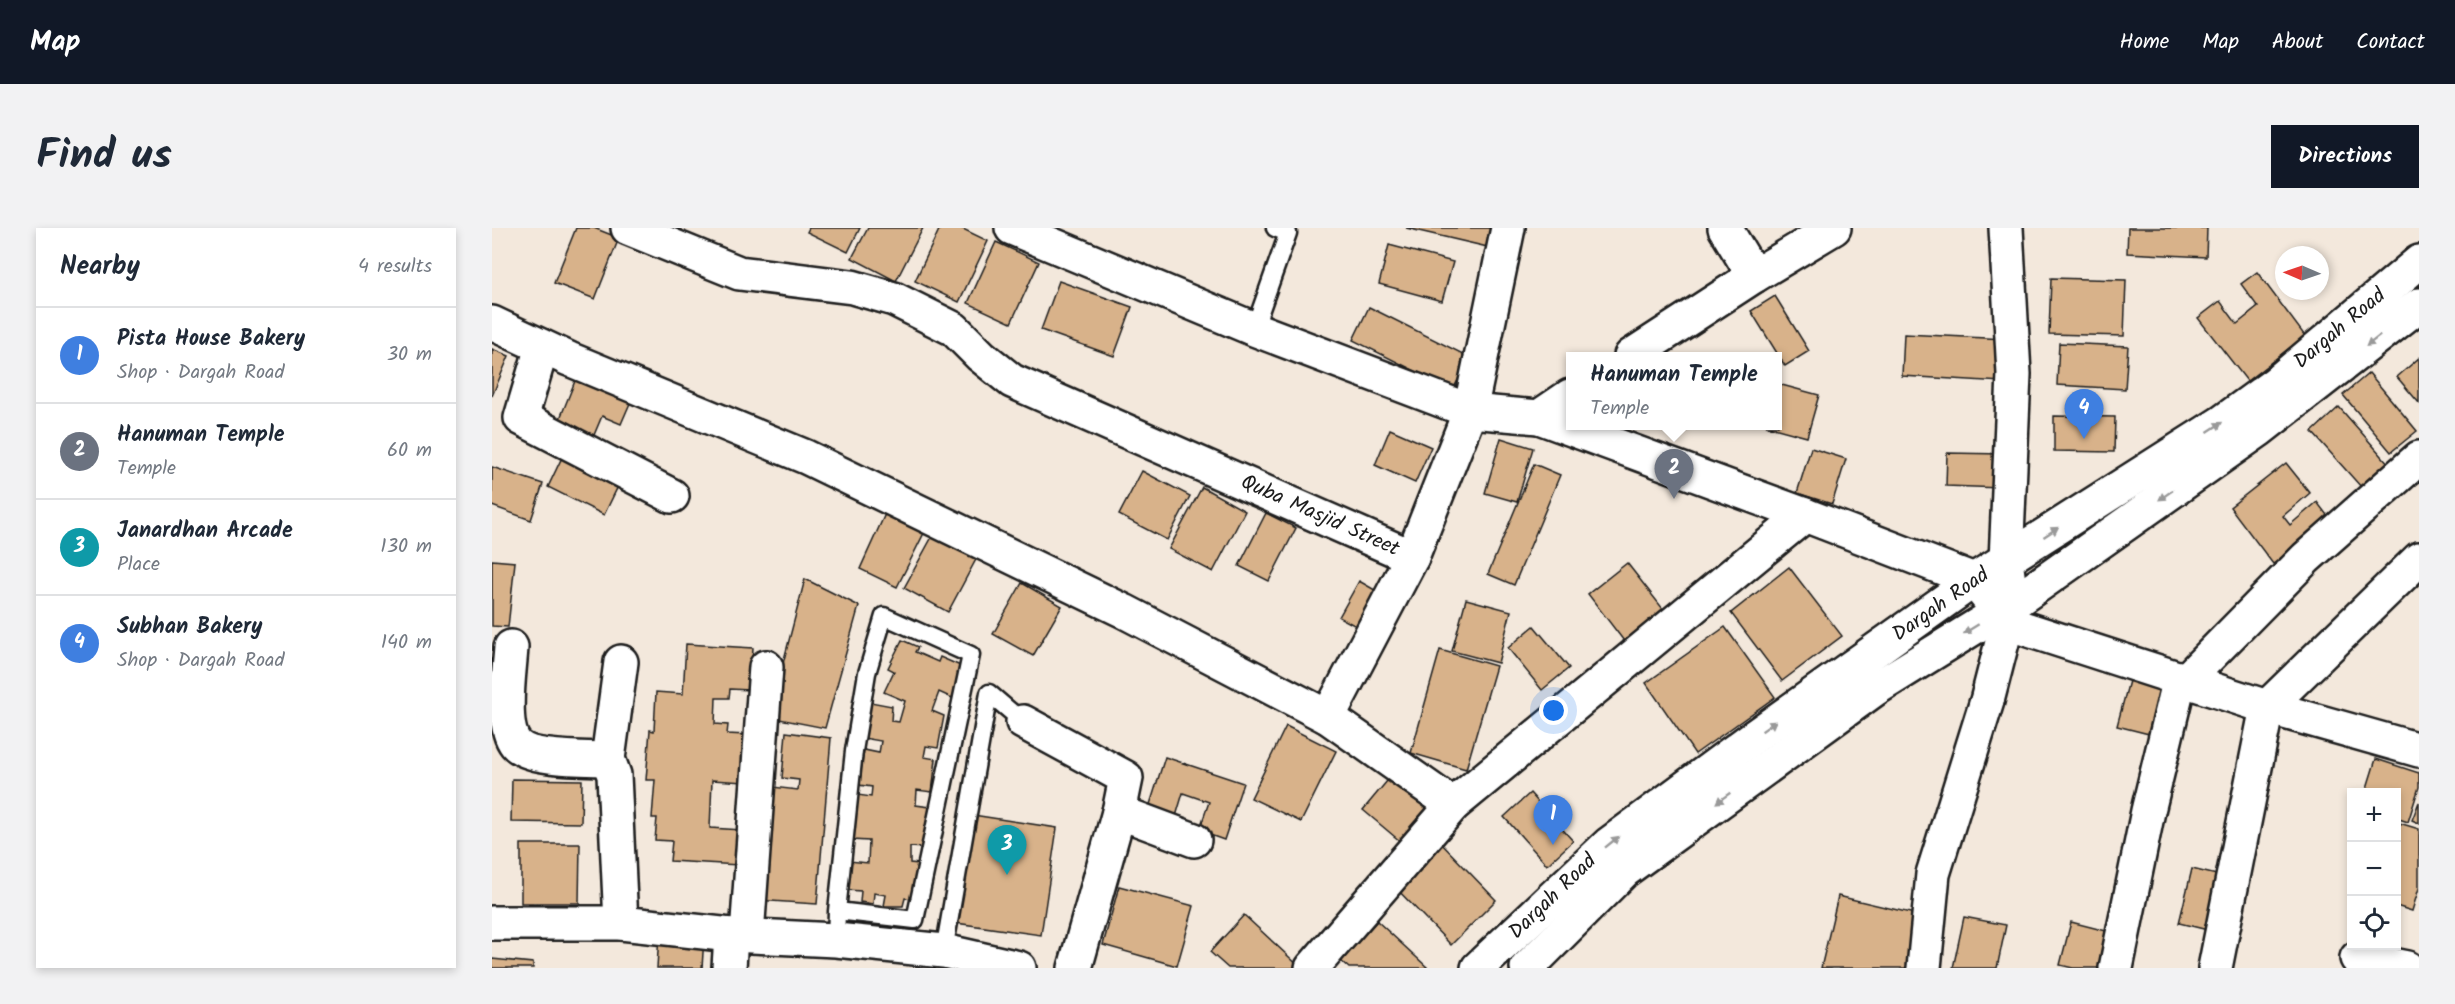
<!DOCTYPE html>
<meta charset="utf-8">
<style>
:root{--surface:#fff;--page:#f2f2f3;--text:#1f2937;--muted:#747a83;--line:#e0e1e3;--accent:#111827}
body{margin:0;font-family:Kalam,sans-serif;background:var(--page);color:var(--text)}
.controls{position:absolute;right:18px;bottom:18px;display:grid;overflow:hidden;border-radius:0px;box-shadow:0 3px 9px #0003}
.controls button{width:54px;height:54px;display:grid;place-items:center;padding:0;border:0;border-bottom:2px solid var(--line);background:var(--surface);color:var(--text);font:30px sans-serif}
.compass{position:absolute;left:1783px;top:18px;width:54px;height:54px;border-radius:50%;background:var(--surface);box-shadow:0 3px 9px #0003;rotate:272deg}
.you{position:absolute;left:1062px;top:483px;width:21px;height:21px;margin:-15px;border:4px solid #fff;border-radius:50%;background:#1a73e8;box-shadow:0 0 0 9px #1a73e833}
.badge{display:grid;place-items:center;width:39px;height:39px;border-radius:50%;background:var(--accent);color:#fff;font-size:20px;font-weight:700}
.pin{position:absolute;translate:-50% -50px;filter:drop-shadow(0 2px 3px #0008)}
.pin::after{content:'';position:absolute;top:32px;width:21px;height:18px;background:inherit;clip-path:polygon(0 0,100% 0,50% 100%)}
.popup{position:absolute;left:1074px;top:124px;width:216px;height:78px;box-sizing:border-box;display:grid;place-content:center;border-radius:0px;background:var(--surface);filter:drop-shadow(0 2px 4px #0005);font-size:20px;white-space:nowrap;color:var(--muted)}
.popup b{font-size:22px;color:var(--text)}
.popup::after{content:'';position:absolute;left:50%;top:100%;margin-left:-12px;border:12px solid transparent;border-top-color:var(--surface)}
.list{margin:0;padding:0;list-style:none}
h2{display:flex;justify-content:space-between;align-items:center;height:78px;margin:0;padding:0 24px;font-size:26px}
h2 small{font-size:20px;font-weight:400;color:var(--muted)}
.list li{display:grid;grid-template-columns:39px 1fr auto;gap:18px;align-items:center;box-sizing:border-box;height:96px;padding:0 24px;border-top:2px solid var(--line)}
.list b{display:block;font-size:22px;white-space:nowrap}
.list p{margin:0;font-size:20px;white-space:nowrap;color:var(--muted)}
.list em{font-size:20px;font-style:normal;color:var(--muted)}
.icon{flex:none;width:33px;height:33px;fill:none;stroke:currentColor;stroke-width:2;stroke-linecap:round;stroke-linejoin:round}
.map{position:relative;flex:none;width:1927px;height:740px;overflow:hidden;border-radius:0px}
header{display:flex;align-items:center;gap:36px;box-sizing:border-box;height:84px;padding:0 30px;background:var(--accent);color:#fff}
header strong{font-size:28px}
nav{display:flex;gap:33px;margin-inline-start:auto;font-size:21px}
.intro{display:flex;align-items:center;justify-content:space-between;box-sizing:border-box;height:144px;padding:0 36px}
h1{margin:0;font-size:42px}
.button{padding:15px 27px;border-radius:0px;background:var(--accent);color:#fff;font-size:21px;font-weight:700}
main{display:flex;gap:36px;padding:0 36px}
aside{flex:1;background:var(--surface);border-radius:0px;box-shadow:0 3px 9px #0003}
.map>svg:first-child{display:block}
.building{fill:#d8b28a;stroke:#1c1c1c;stroke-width:1.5}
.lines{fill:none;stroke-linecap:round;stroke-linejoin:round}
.service-casing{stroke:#1c1c1c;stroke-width:21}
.minor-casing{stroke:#1c1c1c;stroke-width:38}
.tertiary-casing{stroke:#1c1c1c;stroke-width:38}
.secondary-casing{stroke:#1c1c1c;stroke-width:38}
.service{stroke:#fff;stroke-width:16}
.minor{stroke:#fff;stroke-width:33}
.tertiary{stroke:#fff;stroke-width:33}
.secondary{stroke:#fff;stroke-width:33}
.oneway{fill:#999}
.labels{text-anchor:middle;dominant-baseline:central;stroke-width:5;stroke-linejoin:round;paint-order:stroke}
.street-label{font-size:21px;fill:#1c1c1c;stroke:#fff}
</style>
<header>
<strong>Map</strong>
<nav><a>Home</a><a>Map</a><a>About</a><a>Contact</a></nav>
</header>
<div class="intro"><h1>Find us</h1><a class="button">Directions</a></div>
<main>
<aside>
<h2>Nearby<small>4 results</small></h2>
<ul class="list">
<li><span class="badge" style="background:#3f7fe0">1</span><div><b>Pista House Bakery</b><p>Shop · Dargah Road</p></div><em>30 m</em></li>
<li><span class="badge" style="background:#6b7280">2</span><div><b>Hanuman Temple</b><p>Temple</p></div><em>60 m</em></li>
<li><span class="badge" style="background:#0f9aa8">3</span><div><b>Janardhan Arcade</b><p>Place</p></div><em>130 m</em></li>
<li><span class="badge" style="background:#3f7fe0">4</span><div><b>Subhan Bakery</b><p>Shop · Dargah Road</p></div><em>140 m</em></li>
</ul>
</aside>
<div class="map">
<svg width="1927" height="740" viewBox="0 0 1927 740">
<rect width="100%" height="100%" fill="#f3e8dc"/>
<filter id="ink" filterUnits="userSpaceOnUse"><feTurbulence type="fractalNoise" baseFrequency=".0167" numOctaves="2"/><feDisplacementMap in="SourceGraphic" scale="12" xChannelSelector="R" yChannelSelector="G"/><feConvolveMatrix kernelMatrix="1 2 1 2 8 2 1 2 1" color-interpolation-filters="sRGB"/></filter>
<g filter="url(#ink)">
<g class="building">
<polygon points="84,0 102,0 127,10 103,71 62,55"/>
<polygon points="317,0 368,0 356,24 315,4"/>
<polygon points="376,0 431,0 404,53 360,30"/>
<polygon points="448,0 469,0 496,13 467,74 423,53"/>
<polygon points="914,0 1004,0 1000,20"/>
<polygon points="1636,0 1715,0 1714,29 1635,25"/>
<polygon points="504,14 547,34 519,95 476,75"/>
<polygon points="897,17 961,34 950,73 887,56"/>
<polygon points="1765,44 1813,108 1755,153 1706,90 1728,73 1745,96 1766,79 1749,56"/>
<polygon points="1559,50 1634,52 1632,108 1557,106"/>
<polygon points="567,53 640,79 622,128 549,102"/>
<polygon points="1283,68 1317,123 1293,138 1259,83"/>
<polygon points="877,79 977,129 961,162 861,112"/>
<polygon points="1412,106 1514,111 1511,154 1410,148"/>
<polygon points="1567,115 1636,118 1633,161 1565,157"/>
<polygon points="0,121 17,128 0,168"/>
<polygon points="1927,130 1927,175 1905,149"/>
<polygon points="87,143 142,166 129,196 110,188 102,207 67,193"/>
<polygon points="1877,145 1925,203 1899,224 1851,167"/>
<polygon points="1286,156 1327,167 1315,209 1274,198 1286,198"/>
<polygon points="1847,179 1897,236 1870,260 1820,204"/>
<polygon points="1562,188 1623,189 1622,224 1562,223"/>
<polygon points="898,201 939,219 923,255 883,237"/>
<polygon points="1009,210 1041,220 1025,274 993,265"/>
<polygon points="1319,220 1354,231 1340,276 1305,265"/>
<polygon points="73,223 130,250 112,287 56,259"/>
<polygon points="1455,225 1512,226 1510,260 1454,258"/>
<polygon points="1794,235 1818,265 1791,288 1798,297 1825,274 1838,291 1781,336 1738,279"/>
<polygon points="1042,236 1068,247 1022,357 996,346"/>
<polygon points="0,239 51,256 39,292 0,278"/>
<polygon points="650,243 698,268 675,312 627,287"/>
<polygon points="710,259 753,283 721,344 677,321"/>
<polygon points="398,275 438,293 405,359 368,341"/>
<polygon points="774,285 804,300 777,353 747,338"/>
<polygon points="446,298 489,322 456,384 412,360"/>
<polygon points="0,332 23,334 16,399 0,398"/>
<polygon points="1135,335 1175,386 1135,417 1096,366"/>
<polygon points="1297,339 1350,408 1290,453 1239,385"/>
<polygon points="313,351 367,378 333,500 277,489"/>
<polygon points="867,353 897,370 877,405 847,389"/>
<polygon points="530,355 570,378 541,428 501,406"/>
<polygon points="974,371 1019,383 1006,435 960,423"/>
<polygon points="1042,398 1077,440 1050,462 1016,420"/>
<polygon points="1233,399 1283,469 1203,526 1154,455"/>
<polygon points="410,412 426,419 423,424 446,434 448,429 473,440 460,470 447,464 440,483 452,488 446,520 434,518 432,529 444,531 440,564 425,562 424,577 438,579 433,620 418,619 418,635 427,636 422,671 413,670 411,678 392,678 394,667 382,665 381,676 368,674 369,663 355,662 357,633 376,635 377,613 359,612 366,567 379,569 380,559 367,557 372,522 387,525 389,513 371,510 379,474 400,478 399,493 407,494 413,473 392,464 402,443 396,440"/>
<polygon points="194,416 261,420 258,462 238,461 237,470 224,470 223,496 236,497 235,506 255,507 253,554 220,552 218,600 250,602 247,637 178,633 180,613 163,612 165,590 160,590 163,552 154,552 158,502 162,503 164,464 191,466"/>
<polygon points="948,422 1004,438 974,541 919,525"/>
<polygon points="1638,449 1670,458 1657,506 1625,498"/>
<polygon points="794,498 844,523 809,594 759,570"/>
<polygon points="294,504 339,510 325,676 263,672 272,558 306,562 307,552 290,550"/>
<polygon points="673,529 751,555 732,612 707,603 717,574 691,565 682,595 655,586"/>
<polygon points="1884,531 1927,545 1927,559 1916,594 1904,590 1904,564 1886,564 1886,563 1875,560"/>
<polygon points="900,547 944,584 915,619 871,582"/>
<polygon points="20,551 90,552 89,595 19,594"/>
<polygon points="1038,565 1081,613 1055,637 1012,589"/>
<polygon points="1927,574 1927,595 1920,592"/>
<polygon points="481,587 565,600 549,707 464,695"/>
<polygon points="1904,594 1927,601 1927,660 1920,683 1904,678"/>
<polygon points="947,613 1004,672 959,717 902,658"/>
<polygon points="29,616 88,616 87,675 29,675"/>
<polygon points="1700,641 1733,649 1720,703 1687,695"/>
<polygon points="627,658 702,678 685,738 611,717"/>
<polygon points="1346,668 1427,687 1414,740 1329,740"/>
<polygon points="752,687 809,740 736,740 718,724"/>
<polygon points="1472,689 1514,697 1505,740 1461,740"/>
<polygon points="885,693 936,740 857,740 849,733"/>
<polygon points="1579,694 1626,706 1618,740 1581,740 1568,737"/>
<polygon points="167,706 212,709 210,740 165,740"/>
<polygon points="0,731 41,735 41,740 0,740"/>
</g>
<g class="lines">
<defs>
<g id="service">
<polyline points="762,101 796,5 783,0"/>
<polyline points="344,712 345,683 362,523 375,445 392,388 479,427 423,692 345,683"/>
<polyline points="452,723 497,465 531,494"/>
</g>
<g id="minor">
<polyline points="136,0 247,45 360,59 402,71 462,101 489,128 520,153 920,329 978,183 1016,0"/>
<polyline points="1233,0 1262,48"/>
<polyline points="1514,0 1522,146 1514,333 1520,376"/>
<polyline points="0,95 77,131 314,229 632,383 836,489 961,577"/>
<polyline points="50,119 29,190 180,268"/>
<polyline points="1139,128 1262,48 1342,0"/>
<polyline points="1047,189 1078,168"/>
<polyline points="1515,395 1775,479 1927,522"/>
<path d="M19,419C18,442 8,497 24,516C38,532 95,530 116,531"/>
<polyline points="129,434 116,531 122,547 129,695"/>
<polyline points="1694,452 1814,330 1927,230"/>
<polyline points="836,489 920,329"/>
<polyline points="531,494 634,550 627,584 583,740"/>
<polyline points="627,584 702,612"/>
<polyline points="0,695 129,695 239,707 344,712 452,723 527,740"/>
<polyline points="255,707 274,439"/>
<polyline points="1865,730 1915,740"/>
<polyline points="237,740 239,707"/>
<polyline points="820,740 961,577 1313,287"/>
<polyline points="1432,740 1441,646 1495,473 1515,395 1507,384"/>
<polyline points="1624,740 1656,583 1688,450"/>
<polyline points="1723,740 1775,479 1927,331"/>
</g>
<polyline id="tertiary" points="520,0 762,101 978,183 1047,189 1313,287 1482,352 1507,384"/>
<g id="secondary">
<polyline points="986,740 1117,616 1263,508 1482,352 1729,195 1784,155 1927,34"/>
<polyline points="1035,740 1132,643 1383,461 1520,376 1767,202 1927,77"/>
</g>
</defs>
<use href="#service" class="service-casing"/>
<use href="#minor" class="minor-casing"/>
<use href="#tertiary" class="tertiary-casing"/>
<use href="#secondary" class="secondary-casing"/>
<use href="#service" class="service"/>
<use href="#minor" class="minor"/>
<use href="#tertiary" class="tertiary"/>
<use href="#secondary" class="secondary"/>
</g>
<defs><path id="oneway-solid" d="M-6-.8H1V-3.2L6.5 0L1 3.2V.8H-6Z" transform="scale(1.5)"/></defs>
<g class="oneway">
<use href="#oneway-solid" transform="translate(1881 113) rotate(142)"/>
<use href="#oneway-solid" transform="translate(1723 199) rotate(-33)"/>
<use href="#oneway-solid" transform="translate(1674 267) rotate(145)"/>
<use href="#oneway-solid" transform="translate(1559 304) rotate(-33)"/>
<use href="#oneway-solid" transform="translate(1479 401) rotate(148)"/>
<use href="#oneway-solid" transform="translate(1277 498) rotate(-35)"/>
<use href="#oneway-solid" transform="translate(1231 570) rotate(144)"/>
<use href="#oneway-solid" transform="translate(1120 614) rotate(-39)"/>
</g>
</g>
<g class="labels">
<g class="street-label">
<text transform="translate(1848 101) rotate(-40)">Dargah Road</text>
<text transform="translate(828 288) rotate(24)">Quba Masjid Street</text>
<text transform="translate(1449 377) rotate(-35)">Dargah Road</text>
<text transform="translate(1061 669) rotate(-44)">Dargah Road</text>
</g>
</g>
</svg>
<div class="controls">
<button>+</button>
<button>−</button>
<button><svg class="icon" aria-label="locate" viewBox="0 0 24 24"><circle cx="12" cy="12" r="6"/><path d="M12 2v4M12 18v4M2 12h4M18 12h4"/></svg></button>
</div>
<svg class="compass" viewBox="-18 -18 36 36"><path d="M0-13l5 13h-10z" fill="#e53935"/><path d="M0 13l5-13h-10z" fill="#747a83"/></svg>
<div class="you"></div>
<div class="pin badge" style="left:1061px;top:617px;background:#3f7fe0">1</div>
<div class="pin badge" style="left:1182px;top:271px;background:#6b7280">2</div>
<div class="popup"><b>Hanuman Temple</b>Temple</div>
<div class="pin badge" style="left:515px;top:647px;background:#0f9aa8">3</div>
<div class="pin badge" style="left:1592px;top:211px;background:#3f7fe0">4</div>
</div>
</main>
